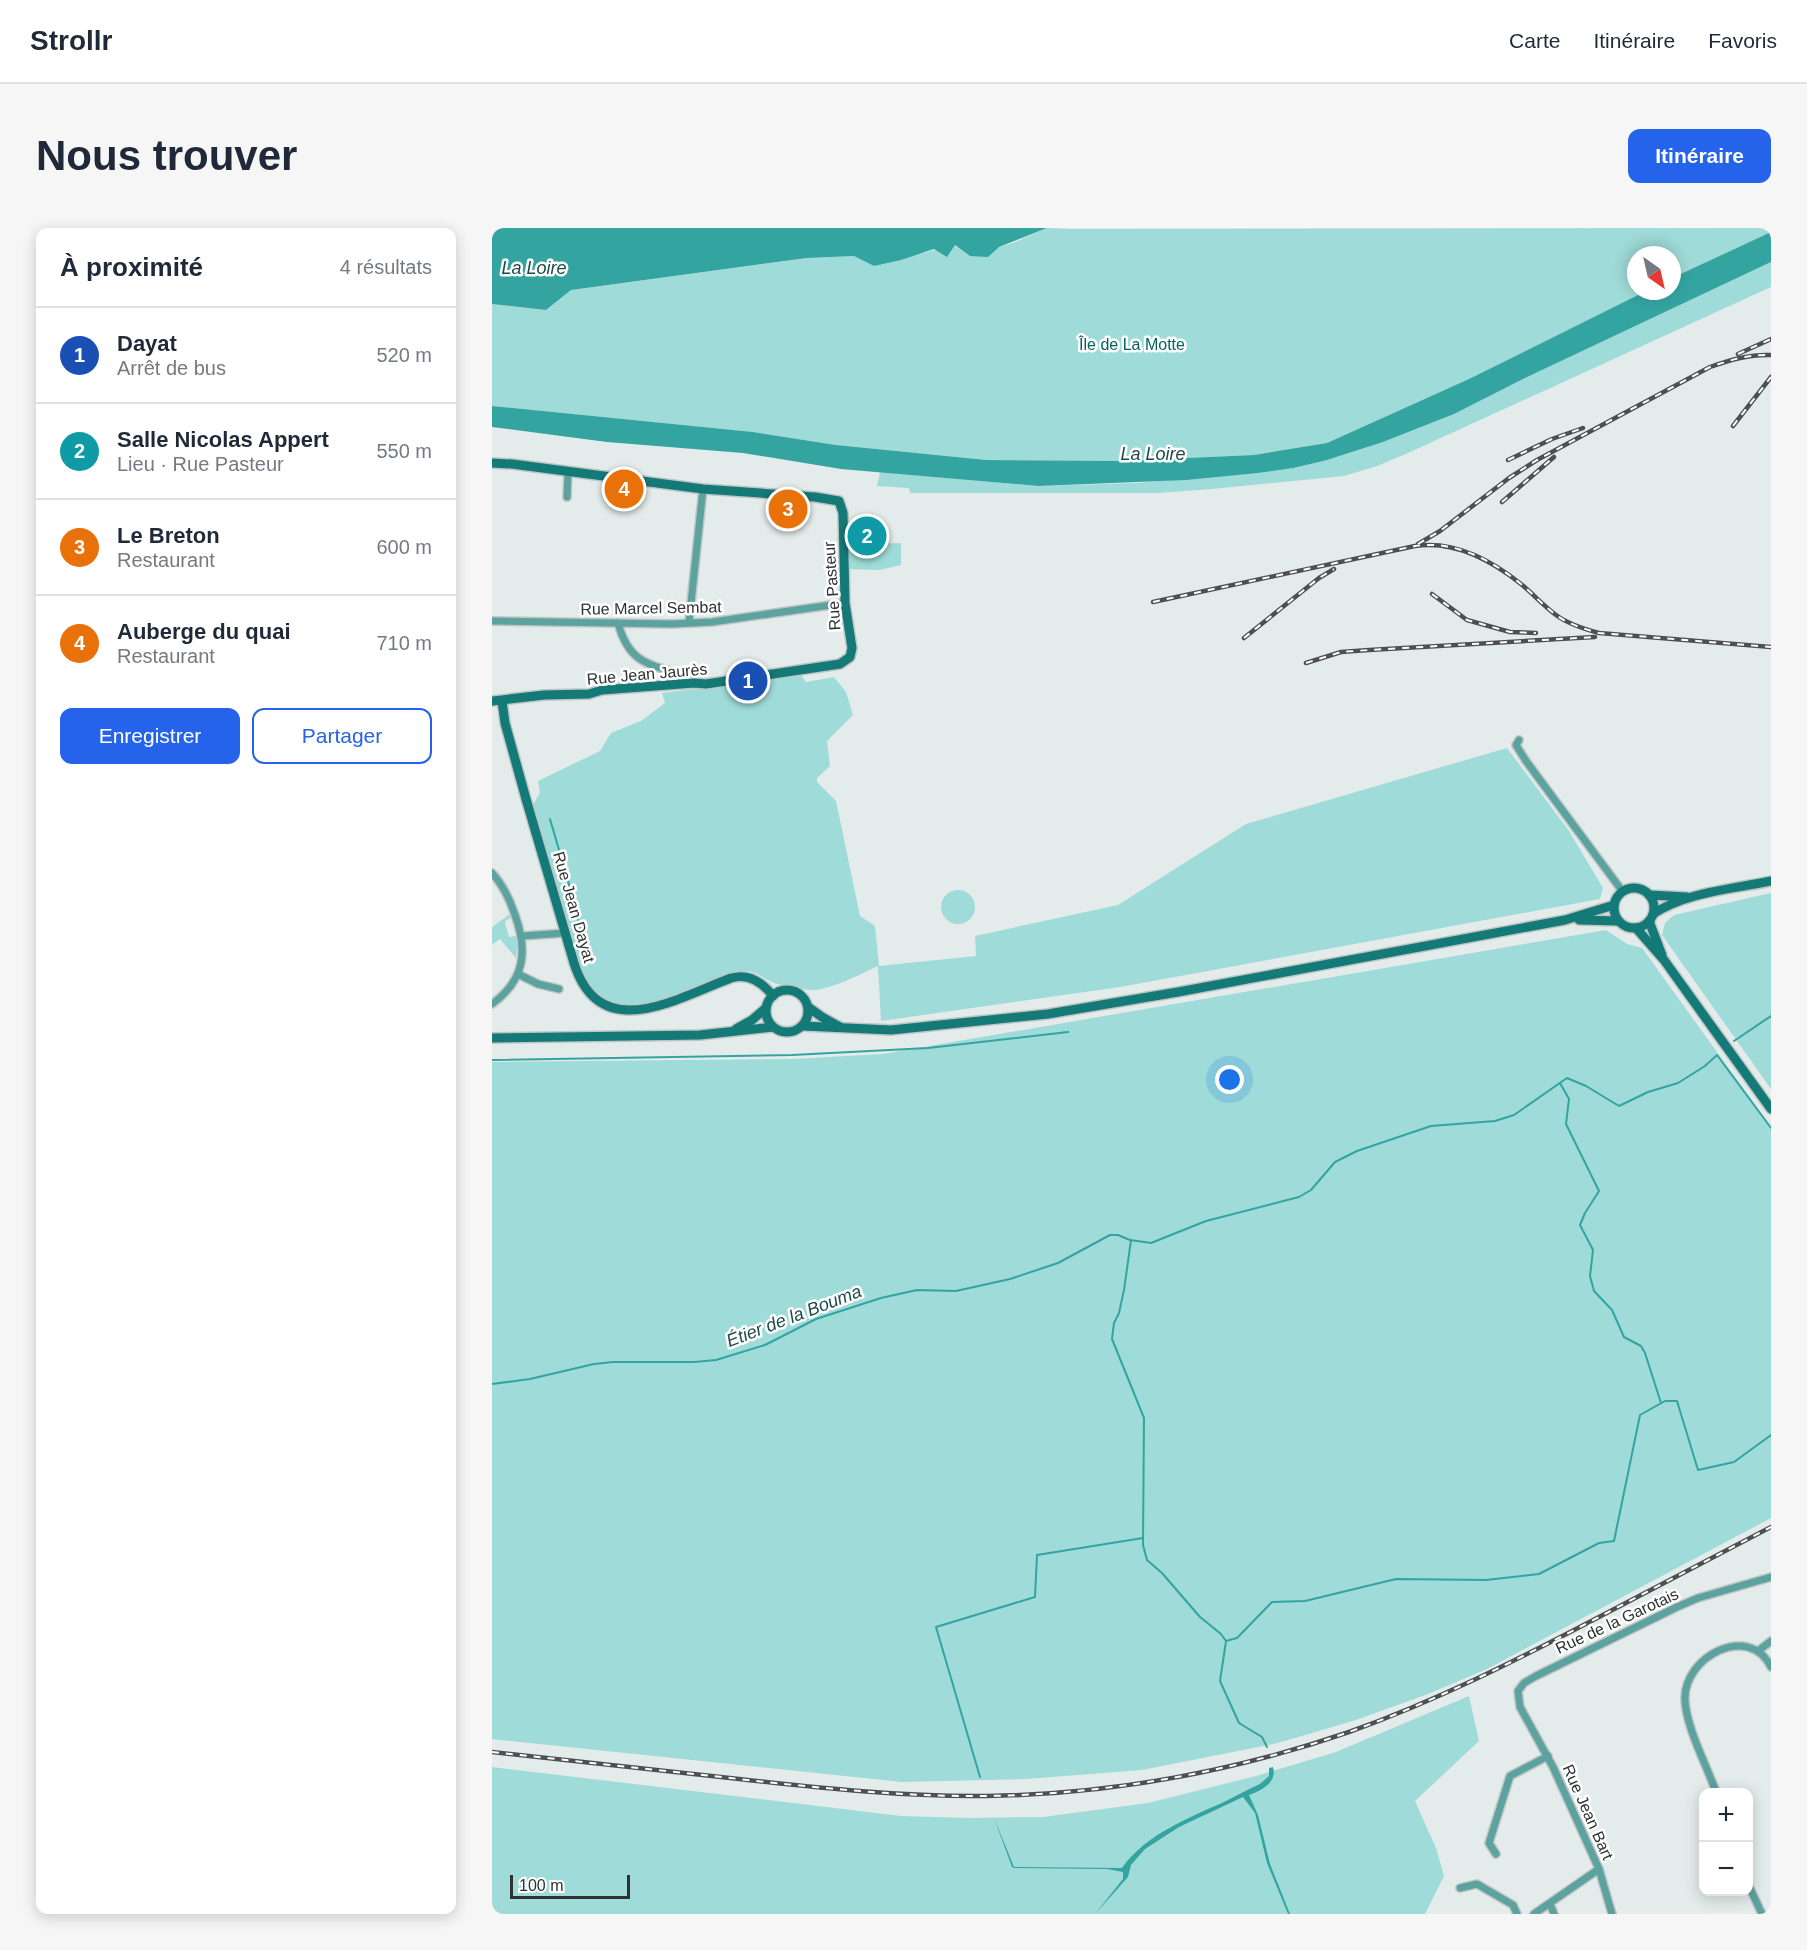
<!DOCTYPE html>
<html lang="fr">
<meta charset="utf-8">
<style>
:root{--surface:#fff;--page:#f6f6f7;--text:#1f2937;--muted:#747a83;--line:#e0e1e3;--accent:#2563eb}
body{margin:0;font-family:Helvetica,sans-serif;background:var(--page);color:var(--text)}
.controls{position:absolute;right:18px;bottom:18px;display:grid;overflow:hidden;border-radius:12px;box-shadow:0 3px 15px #0003}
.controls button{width:54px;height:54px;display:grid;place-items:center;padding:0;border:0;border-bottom:2px solid var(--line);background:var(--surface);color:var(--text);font:30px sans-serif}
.compass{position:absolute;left:1135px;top:18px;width:54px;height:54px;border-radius:50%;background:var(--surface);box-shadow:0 3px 15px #0003;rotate:146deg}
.scale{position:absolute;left:18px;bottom:15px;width:120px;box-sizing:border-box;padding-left:6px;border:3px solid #2f3232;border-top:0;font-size:16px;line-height:21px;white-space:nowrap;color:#2f3232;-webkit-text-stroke:4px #fff;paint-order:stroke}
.you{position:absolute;left:738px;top:852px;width:21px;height:21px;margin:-15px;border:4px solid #fff;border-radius:50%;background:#1a73e8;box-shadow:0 0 0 9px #1a73e833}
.badge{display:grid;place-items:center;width:39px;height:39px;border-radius:50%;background:var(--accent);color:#fff;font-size:20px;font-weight:700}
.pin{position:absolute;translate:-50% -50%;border:3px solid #fff;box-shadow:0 2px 6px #0006}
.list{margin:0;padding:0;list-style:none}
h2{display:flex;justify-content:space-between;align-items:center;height:78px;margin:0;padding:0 24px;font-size:26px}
h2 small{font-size:20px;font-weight:400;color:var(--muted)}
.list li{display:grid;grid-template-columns:39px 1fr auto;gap:18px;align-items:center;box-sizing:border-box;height:96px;padding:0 24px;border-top:2px solid var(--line)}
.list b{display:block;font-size:22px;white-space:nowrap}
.list p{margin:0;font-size:20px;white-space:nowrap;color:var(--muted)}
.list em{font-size:20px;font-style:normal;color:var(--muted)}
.actions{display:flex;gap:12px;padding:18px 24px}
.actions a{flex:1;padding:14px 0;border:2px solid var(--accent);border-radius:12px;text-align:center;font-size:21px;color:var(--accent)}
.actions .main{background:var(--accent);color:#fff}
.map{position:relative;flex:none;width:1279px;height:1686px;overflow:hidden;border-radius:12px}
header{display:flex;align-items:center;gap:36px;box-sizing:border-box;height:84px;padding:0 30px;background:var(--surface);border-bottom:2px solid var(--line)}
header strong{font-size:28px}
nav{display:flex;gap:33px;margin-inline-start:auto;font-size:21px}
.intro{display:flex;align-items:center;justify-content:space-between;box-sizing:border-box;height:144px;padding:0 36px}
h1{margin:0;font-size:42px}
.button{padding:15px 27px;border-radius:12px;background:var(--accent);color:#fff;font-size:21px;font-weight:700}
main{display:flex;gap:36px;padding:0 36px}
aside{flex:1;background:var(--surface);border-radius:12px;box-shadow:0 3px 15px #0003}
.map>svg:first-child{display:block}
.green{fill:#9fdbd8}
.water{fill:#34a4a1}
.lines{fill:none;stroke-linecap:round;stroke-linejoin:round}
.stream{stroke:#34a4a1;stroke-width:2}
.street-casing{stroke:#c0c6c6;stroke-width:10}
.secondary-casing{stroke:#c0c6c6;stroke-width:12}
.street{stroke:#5ca29f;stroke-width:7}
.secondary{stroke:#137a77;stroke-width:9}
.rail-casing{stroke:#4d5050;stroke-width:4.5}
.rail{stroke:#fff;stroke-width:2;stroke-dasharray:7;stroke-linecap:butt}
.labels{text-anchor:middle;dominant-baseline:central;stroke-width:5;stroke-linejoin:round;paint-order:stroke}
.park-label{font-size:16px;fill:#026361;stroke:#fff}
.street-label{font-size:16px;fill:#2f3232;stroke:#fff}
.water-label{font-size:18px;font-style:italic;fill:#1c4b4a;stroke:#fff}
</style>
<header>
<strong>Strollr</strong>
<nav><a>Carte</a><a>Itinéraire</a><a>Favoris</a></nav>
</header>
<div class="intro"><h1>Nous trouver</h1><a class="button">Itinéraire</a></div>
<main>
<aside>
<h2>À proximité<small>4 résultats</small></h2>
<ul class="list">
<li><span class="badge" style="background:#1a4fb4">1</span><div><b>Dayat</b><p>Arrêt de bus</p></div><em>520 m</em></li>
<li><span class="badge" style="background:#0f9aa8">2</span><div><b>Salle Nicolas Appert</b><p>Lieu · Rue Pasteur</p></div><em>550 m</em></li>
<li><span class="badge" style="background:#e8710a">3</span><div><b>Le Breton</b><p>Restaurant</p></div><em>600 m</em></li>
<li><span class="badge" style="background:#e8710a">4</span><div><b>Auberge du quai</b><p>Restaurant</p></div><em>710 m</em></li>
</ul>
<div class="actions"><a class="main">Enregistrer</a><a>Partager</a></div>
</aside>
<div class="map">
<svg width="1279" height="1686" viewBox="0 0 1279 1686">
<rect width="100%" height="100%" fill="#e4ebeb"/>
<g class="green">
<polygon points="555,0 581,1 1279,0 1279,4 1180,50 1180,27 1144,27 1144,63 1154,63 977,151 835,215 762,227 628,233 494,232 344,217 261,204 0,178 0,76 54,82 79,62 316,30 362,28 382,38 462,17 478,28 521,15"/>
<polygon points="1279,34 1279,59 916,225 885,238 852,248 720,261 666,265 418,265 417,260 385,258 388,244 546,258 644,255 766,245 835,232 891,214 962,186 1033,150"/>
<polygon points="409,315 409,337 387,342 358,341 357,317"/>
<path d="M309,447L314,454L342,449L354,464L361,487L335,513L338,538L325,550V554L344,573L368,688L383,698L387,738L484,728L483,708L626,677L754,596L1015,520L1077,603L1111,660L1108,671L628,759L389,793L386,738C369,746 340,761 322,762C311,762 296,759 286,756C273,753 267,743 253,743C208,746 148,804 106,767C100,761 94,752 89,745L41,577L48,565L46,553L108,523L119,505L149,493L173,475L170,465L263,454Z"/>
<circle cx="466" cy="679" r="17"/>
<polygon points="1279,665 1279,861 1170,707 1173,695 1182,687"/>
<polygon points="18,686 19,690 14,692 13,695 17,709 24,708 25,718 24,730 8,711 0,717 0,699"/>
<polygon points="1114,702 1135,716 1150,720 1279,899 1279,1290 995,1441 936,1466 864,1492 786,1515 650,1542 534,1551 410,1554 0,1511 0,834 300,831 391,826"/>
<polygon points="977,1468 987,1513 923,1573 944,1620 952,1648 933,1686 0,1686 0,1539 409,1588 477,1590 551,1589 656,1575 764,1548 844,1524"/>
</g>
<g class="water">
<polygon points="0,0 555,0 507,19 496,29 478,28 463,17 455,29 442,21 409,32 382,38 362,28 315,30 79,62 54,82 0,76"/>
<polygon points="1279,4 1279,34 1033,150 962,186 891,214 835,232 801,240 766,245 694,252 546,258 349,241 251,225 115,214 0,199 0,178 261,204 344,217 494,232 628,233 762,227 835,215 977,151 1154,63 1180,63 1180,50"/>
<path d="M781,1539C785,1555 770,1562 757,1567L766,1587L778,1636L798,1686H796L775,1635L763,1585L751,1569L687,1599L653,1621L639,1637L636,1649L603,1686L631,1651V1644L615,1641L522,1640L520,1639L502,1590L522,1639L630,1640C654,1606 697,1590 734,1573C746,1567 756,1561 768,1556L777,1548V1540Z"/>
</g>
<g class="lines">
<g class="stream">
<polyline points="58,591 83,677 94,729"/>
<polyline points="1242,813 1279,788"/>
<polyline points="0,832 300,827 436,820 576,804"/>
<polyline points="1068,855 1077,871 1074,896 1107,963 1093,985 1088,997 1101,1022 1098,1048 1102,1063 1120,1082 1132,1109 1149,1118 1153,1125 1169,1175"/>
<polyline points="639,1012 632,1062 627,1085 622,1095 620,1111 652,1190 651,1317 655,1332 670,1345 708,1389 729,1406 734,1413"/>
<polyline points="0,1156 38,1151 102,1136 121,1134 202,1134 224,1132 273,1117 324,1091 389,1070 425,1062 464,1063 518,1051 566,1035 618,1007 626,1007 638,1012 659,1015 714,993 807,969 819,962 843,934 865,923 939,898 1003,893 1022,887 1075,850 1094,858 1127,878 1156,864 1186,855 1213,838 1225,827 1279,900"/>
<polyline points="775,1519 770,1509 747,1495 728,1453 734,1413 745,1410 780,1374 813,1373 904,1351 994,1352 1047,1346 1107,1315 1122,1313 1148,1187 1173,1173 1185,1173 1206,1242 1242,1234 1279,1207"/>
<polyline points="488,1549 444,1399 543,1369 545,1327 651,1310"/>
</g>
<defs>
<g id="street">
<polyline points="75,269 76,244"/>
<polyline points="0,393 180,396 220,394 353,375"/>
<polyline points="197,394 211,261"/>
<path d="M126,395C136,432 153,436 186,445L193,456"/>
<polyline points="1027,512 1024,517 1034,533 1131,664"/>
<path d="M0,645C11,657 18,672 23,687C36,723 33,752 0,776"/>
<polyline points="30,708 74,705"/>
<polyline points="26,746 46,756 67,761"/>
<polyline points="1266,1423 1279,1413"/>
<path d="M1224,1564C1215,1538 1194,1499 1193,1472C1191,1429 1257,1394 1279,1439"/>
<polyline points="1004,1626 997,1615 1018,1548 1056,1528"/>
<polyline points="1256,1656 1270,1686"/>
<polyline points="968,1660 985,1656 1021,1677 1025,1686"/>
<polyline points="1058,1676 1062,1686"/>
<polyline points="1042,1686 1107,1641"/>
<polyline points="1120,1686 1107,1641 1061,1539 1028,1479 1026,1463 1032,1455 1044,1448 1185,1379 1206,1370 1279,1349"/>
</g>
<g id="secondary">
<polyline points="0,235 20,236 211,261 323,269 347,273 351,285 353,375 360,420 358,429 348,436 214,456 202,455 110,462 97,466 52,467 0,473"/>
<path d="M10,473L13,495L34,571L82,735C108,818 185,770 239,750C257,745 270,754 281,768"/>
<circle cx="1142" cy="680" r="20"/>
<polyline points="1157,667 1195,669"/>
<path d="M1161,686C1194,664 1241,661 1279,653"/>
<polyline points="1087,692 1126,693"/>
<polyline points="1157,693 1170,727"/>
<polyline points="1144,700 1172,732 1279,881"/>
<circle cx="295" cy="783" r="21"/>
<polyline points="316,779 330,789 348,799"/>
<polyline points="311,798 399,802 556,786 686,764 1073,692 1122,677"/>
<polyline points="244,801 260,792 274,780"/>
<polyline points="0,810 208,807 281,799"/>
</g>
</defs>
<use href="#street" class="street-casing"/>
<use href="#secondary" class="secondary-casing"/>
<use href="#street" class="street"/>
<use href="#secondary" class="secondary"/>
<defs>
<g id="rail">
<polyline points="1246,126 1279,111"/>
<polyline points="1241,198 1279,149"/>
<polyline points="1016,232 1060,211 1091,200"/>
<polyline points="1010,274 1062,229"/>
<path d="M926,316L948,303L1017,250L1045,232L1218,139C1238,132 1258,126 1279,127"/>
<polyline points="940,366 975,392 1018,404 1044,405"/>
<path d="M661,374L923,318C963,312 999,332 1029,356C1041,366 1052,378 1064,387C1076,396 1092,401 1107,405L1279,419"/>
<polyline points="752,410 827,350 842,341"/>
<polyline points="814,435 849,424 877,422 1103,409"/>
<path d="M0,1524C82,1533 165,1542 247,1551C329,1560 412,1569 495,1568C617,1566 741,1544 857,1504C944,1473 1025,1432 1107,1389C1164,1359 1222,1329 1279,1299"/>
</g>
</defs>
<use href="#rail" class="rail-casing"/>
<use href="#rail" class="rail"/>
</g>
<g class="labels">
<g class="park-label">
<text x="640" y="116">Île de La Motte</text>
</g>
<g class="street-label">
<text transform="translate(340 358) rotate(-94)">Rue Pasteur</text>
<text transform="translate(159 380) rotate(-1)">Rue Marcel Sembat</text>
<text transform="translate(155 446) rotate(-5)">Rue Jean Jaurès</text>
<text transform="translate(82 679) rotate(74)">Rue Jean Dayat</text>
<text transform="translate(1125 1393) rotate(-25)">Rue de la Garotais</text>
<text transform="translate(1096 1584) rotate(66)">Rue Jean Bart</text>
</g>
<g class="water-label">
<text x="42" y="40">La Loire</text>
<text x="661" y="226">La Loire</text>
<text transform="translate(302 1088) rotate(-21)">Étier de la Bouma</text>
</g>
</g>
</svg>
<div class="controls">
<button>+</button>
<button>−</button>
</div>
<svg class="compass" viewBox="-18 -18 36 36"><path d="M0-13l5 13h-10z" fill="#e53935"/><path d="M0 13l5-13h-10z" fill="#747a83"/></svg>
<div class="scale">100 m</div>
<div class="you"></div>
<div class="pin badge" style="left:256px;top:453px;background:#1a4fb4">1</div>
<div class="pin badge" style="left:375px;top:308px;background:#0f9aa8">2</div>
<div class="pin badge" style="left:296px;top:281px;background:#e8710a">3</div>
<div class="pin badge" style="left:132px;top:261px;background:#e8710a">4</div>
</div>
</main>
